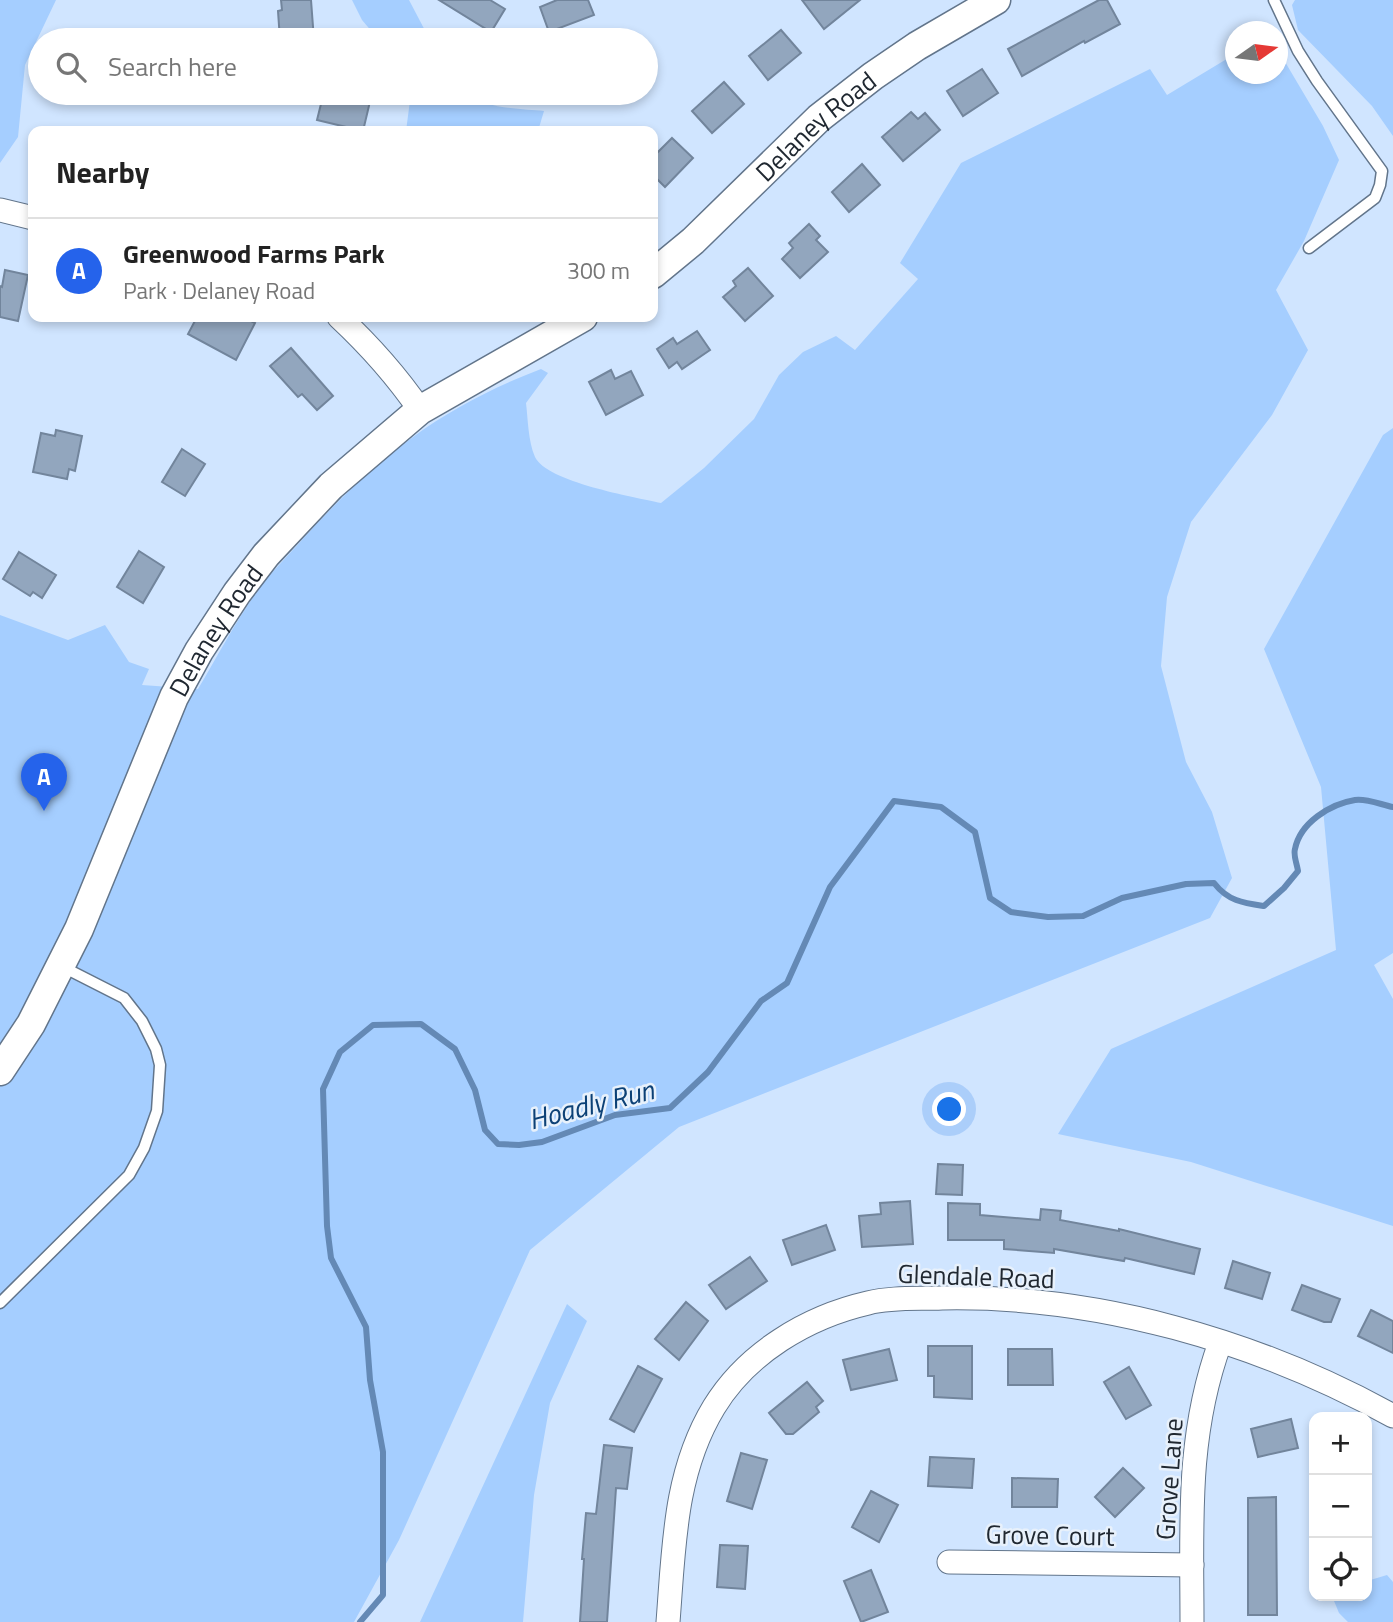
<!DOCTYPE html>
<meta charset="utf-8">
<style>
:root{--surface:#fff;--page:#f6f6f6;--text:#222;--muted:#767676;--line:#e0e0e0;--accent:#2563eb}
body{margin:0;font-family:"Titillium Web",sans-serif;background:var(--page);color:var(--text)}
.controls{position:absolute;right:21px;bottom:21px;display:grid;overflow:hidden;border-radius:14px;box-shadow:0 4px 10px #0003}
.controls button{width:63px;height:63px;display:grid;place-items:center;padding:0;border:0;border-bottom:2px solid var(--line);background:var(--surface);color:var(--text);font:35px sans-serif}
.compass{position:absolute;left:1225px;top:21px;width:63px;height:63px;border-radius:50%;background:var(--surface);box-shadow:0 4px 10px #0003;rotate:76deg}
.you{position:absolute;left:950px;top:1110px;width:24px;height:24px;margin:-18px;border:5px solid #fff;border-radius:50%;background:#1a73e8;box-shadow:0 0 0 10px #1a73e833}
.badge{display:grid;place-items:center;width:46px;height:46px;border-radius:50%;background:var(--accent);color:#fff;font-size:23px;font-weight:700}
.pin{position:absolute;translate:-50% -58px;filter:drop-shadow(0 2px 4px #0008)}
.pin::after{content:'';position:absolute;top:37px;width:24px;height:21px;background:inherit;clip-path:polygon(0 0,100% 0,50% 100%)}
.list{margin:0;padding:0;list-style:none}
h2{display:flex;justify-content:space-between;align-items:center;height:91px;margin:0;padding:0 28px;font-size:30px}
h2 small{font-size:23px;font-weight:400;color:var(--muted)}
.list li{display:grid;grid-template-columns:46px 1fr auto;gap:21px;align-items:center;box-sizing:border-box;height:105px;padding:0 28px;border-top:2px solid var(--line)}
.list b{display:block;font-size:26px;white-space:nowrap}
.list p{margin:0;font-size:23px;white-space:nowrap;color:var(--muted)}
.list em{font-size:23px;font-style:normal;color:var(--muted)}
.icon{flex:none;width:38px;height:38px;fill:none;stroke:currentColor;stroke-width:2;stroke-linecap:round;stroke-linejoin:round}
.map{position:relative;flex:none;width:1393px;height:1622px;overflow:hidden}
.search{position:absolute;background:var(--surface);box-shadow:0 4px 10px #0003;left:28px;top:28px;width:630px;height:77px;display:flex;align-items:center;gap:18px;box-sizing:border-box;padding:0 24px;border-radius:38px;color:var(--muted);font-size:26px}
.panel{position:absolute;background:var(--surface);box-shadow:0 4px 10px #0003;left:28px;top:126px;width:630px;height:196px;border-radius:14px}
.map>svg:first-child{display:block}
.green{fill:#a5ceff}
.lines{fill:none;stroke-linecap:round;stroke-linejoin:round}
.stream{stroke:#6489b5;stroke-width:6}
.building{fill:#92a6be;stroke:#72859c;stroke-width:2}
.service-casing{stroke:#62758b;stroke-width:13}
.minor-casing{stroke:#62758b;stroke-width:25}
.tertiary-casing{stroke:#62758b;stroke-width:31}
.service{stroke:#fff;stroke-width:10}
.minor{stroke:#fff;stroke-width:23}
.tertiary{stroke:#fff;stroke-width:28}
.labels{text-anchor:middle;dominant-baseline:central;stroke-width:5;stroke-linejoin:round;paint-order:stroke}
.street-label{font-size:26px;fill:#202831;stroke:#e8f1fb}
.water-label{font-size:28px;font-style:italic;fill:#0c4176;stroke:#e8f1fb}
</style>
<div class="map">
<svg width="1393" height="1622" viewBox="0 0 1393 1622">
<rect width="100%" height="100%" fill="#d0e5ff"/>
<g class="green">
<polygon points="0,0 56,0 25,65 18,137 0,163"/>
<polygon points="352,0 409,0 430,40 379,40 362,20"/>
<polygon points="1295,0 1393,0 1393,136 1372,106 1298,30 1292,5"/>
<path d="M1278,50L1323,126L1339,160L1304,241L1276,290L1308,350L1272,415L1191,522L1167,597L1161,666L1186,762L1212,812L1232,878L1210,918L679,1127L530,1250L399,1540L354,1622H0V615L68,640L105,625L129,662L149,669L142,685L198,689C218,656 236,620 259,589C271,572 287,557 301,541C374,460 438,408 541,369L548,373L526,403C528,419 528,441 535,457C547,482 634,497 661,503L704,468L754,419L779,375L803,352L836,336L855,350L918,279L900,263L961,163L1150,69L1167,95L1235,54L1236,74H1278Z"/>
<path d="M411,93H469C483,109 523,109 544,111L538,131H406Z"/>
<polygon points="1393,428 1393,953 1374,965 1393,999 1393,1226 1191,1162 1058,1134 1111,1049 1336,950 1321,787 1264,649 1383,435"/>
<polygon points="567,1304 587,1321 550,1403 534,1495 523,1622 420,1622"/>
<polygon points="1387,1575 1393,1582 1393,1622 1348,1622 1339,1613 1332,1596 1367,1596 1367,1581"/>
</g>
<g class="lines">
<path class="stream" d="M360,1622L383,1595V1452L370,1380L366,1327L331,1258L327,1226L323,1089L340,1052L373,1025L421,1024L455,1049L475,1090L485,1130L498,1144L519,1145L542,1142L615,1115L670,1108L708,1072L761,1001L787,983L830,887L894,801L941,807L975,832L990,898L1011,912L1048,917L1083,916L1122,898L1186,884L1214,883C1228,901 1243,903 1264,906L1284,888L1298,871C1297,864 1293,855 1295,849C1300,823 1330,804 1355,800C1366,798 1382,805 1393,807"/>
</g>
<g class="building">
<polygon points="281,0 311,0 314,40 280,40 278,11 282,10"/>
<polygon points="439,0 490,0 505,9 491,32"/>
<polygon points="557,0 588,0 594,15 549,32 540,7"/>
<polygon points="802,0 860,0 824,29"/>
<polygon points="1099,0 1107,0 1120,24 1085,43 1084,41 1022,76 1008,49"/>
<polygon points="781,30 801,53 768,80 749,56"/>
<polygon points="982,69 998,93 963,116 947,91"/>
<polygon points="724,82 744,104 712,133 692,111"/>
<polygon points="339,93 372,93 363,131 317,120 322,100 336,103"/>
<polygon points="911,112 918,119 925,113 940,130 903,161 882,137"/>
<polygon points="672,138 693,158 665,187 653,175 653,157"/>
<polygon points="862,164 880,185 849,212 832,192"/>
<polygon points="809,224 820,236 816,240 828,252 800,278 782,259 793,248 789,243"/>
<polygon points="748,268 773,296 745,321 723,297 736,286 733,281"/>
<polygon points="5,270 28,275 18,321 0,317 0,286 2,287"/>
<polygon points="197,317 243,317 255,323 236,360 188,334"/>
<polygon points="697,331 710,350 682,369 677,362 669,368 657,349 673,338 677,344"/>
<polygon points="291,348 333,396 317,410 302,394 298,397 270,366"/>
<polygon points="611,370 615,379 631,371 643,395 606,415 589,382"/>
<polygon points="56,430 82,436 75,471 69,469 67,479 33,472 41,433 55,436"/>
<polygon points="182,449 205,464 185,496 162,482"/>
<polygon points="139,551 164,567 143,603 117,587"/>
<polygon points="19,552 56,575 42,598 33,592 30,596 3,579"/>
<polygon points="938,1164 963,1165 962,1195 936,1194"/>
<polygon points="910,1201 913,1244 862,1247 859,1216 881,1214 880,1203"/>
<polygon points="948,1203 980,1204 980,1215 1040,1220 1041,1209 1061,1211 1060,1220 1119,1231 1119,1229 1200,1249 1194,1274 1125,1258 1124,1261 1054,1249 1054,1253 1004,1249 1004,1240 948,1240"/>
<polygon points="826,1225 835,1250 792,1265 783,1240"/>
<polygon points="750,1257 767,1281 726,1309 709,1285"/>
<polygon points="1233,1261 1270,1273 1262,1299 1225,1288"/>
<polygon points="1302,1285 1340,1299 1331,1322 1324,1322 1292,1310"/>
<polygon points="686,1302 708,1321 679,1360 655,1339"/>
<polygon points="1371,1310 1393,1321 1393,1353 1358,1336"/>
<polygon points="928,1346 972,1346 972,1399 934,1397 934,1376 928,1376"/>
<polygon points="889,1349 897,1380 851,1390 843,1360"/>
<polygon points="1008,1349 1052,1349 1053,1385 1008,1385"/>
<polygon points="638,1366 662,1379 634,1432 610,1419"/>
<polygon points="1129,1367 1151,1405 1126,1419 1104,1382"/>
<polygon points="807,1382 823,1401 816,1407 819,1412 793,1434 786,1434 769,1413"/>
<polygon points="1291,1419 1298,1448 1258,1457 1251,1429"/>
<polygon points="604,1445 632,1448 627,1489 616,1488 607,1622 580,1622 584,1559 582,1559 586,1513 596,1514"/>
<polygon points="741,1453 767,1460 752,1509 727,1501"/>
<polygon points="930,1457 974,1459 972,1488 928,1486"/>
<polygon points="1123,1468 1144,1488 1115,1517 1095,1497"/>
<polygon points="1012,1478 1058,1479 1057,1507 1012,1507"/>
<polygon points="871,1491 898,1505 879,1542 852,1527"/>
<polygon points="1276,1497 1277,1615 1248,1615 1248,1498"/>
<polygon points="720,1545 748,1546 745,1589 717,1587"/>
<polygon points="871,1570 888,1612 861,1622 844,1581"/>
</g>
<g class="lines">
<defs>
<g id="service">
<polyline points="1274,0 1298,51 1317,81 1382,171 1380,185 1375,198 1309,248"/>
<polyline points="0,1303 129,1175 144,1148 157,1111 160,1065 156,1049 142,1021 124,998 61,966"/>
</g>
<g id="minor">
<polyline points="0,210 33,218"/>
<path d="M339,317C370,346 396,375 420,410"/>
<polyline points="949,1562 1192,1565"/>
<path d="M668,1622C674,1547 674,1473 714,1407C747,1353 807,1317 868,1303C892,1297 917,1299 942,1298C1098,1295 1257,1341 1393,1416"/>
<path d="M1192,1622C1192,1525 1186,1436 1220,1343"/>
</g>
<g id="tertiary">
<path id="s1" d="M653,274L693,241L819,118L873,76L917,46L996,0"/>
<path id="s2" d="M0,1071L31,1024L79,929L174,697L199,651L237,593L266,555L331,486L420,410L583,317"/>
</g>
</defs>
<use href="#service" class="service-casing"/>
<use href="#minor" class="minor-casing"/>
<use href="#tertiary" class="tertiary-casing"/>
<use href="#service" class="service"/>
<use href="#minor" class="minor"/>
<use href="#tertiary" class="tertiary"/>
</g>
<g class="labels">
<g class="street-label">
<text stroke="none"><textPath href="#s1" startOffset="220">Delaney Road</textPath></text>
<text stroke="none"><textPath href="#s2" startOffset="492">Delaney Road</textPath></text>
<text transform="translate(976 1276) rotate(2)">Glendale Road</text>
<text transform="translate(1169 1479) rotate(-86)">Grove Lane</text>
<text transform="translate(1050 1535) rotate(1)">Grove Court</text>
</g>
<g class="water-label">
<text transform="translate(591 1104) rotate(-14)">Hoadly Run</text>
</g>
</g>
</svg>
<div class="controls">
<button>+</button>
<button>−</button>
<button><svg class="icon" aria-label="locate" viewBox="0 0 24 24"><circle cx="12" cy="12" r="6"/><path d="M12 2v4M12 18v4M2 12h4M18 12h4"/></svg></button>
</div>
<svg class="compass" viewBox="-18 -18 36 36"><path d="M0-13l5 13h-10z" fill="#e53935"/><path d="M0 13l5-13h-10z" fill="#767676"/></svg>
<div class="you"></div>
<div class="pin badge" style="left:44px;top:811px">A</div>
<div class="search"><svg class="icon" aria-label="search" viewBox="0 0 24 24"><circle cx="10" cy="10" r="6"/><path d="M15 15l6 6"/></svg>Search here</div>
<section class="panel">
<h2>Nearby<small></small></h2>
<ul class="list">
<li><span class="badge">A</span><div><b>Greenwood Farms Park</b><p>Park · Delaney Road</p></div><em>300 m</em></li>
</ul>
</section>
</div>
